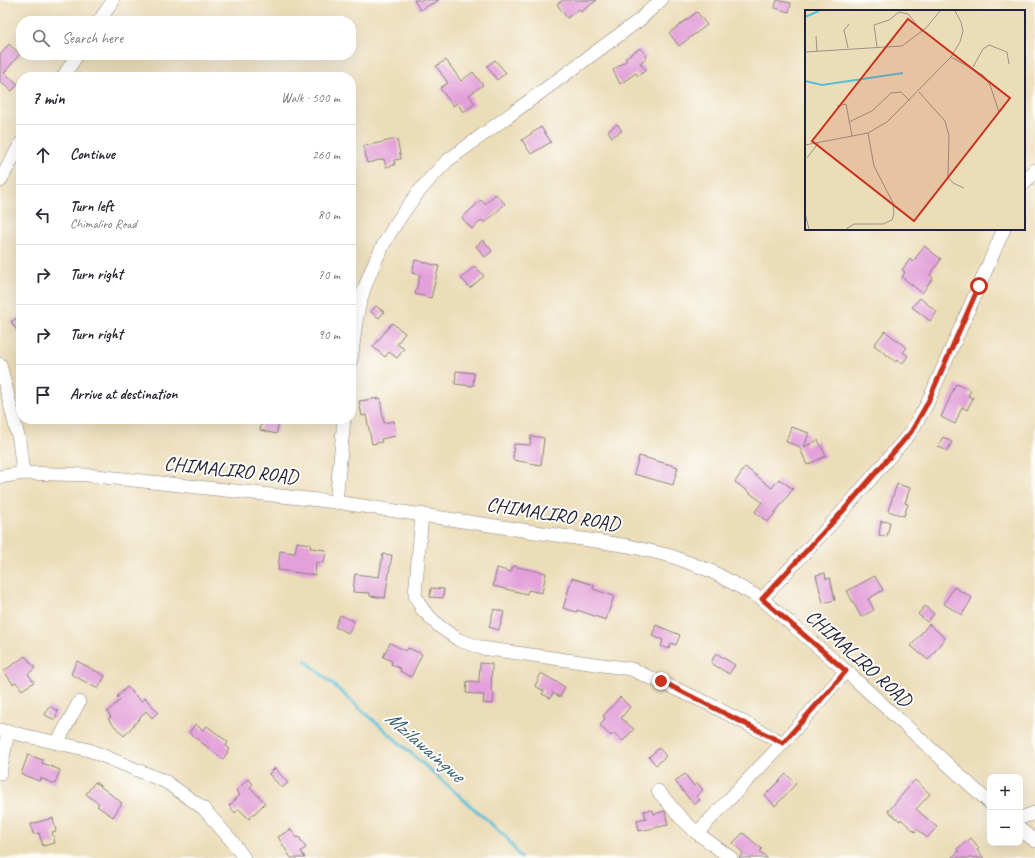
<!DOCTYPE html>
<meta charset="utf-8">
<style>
:root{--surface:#fff;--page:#f7f7f7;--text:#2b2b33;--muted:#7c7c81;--line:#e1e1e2}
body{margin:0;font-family:Caveat,sans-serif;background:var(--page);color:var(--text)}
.controls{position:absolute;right:12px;bottom:12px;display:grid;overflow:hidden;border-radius:8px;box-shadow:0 4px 16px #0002}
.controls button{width:36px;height:36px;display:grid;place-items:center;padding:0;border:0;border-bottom:1px solid var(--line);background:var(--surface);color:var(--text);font:20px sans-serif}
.stop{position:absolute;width:12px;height:12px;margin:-9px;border:3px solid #c8321e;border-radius:50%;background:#fff}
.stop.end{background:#c8321e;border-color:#fff;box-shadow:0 1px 4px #0008}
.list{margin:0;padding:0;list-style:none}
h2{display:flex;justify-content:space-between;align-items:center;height:52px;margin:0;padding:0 16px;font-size:17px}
h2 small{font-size:13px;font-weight:400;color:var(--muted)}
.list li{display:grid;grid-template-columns:26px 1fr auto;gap:12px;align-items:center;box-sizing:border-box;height:60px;padding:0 16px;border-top:1px solid var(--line)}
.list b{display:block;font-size:15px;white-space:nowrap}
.list p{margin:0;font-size:13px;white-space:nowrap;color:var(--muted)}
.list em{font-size:13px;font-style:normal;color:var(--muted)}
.icon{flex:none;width:22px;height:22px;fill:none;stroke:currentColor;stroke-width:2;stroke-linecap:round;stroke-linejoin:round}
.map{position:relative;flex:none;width:1035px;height:858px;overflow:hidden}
.search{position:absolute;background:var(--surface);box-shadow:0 4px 16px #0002;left:16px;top:16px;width:340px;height:44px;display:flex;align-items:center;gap:10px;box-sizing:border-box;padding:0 14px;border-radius:16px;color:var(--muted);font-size:15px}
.panel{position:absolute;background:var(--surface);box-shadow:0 4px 16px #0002;left:16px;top:72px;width:340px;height:352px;border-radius:16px}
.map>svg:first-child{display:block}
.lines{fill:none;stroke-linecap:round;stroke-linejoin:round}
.stream{stroke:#58bed6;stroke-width:3}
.building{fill:#e3a0da}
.minor-casing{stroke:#87807a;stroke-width:14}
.minor{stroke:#fff;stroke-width:13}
.route{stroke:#c8321e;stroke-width:5}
.labels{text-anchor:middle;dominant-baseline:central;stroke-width:4;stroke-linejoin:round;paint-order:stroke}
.street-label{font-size:20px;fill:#22223b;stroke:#fdfcf7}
.water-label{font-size:21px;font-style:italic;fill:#386079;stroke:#fdfcf7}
.inset-river{fill:none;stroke:#58bed6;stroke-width:2}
.inset-road{fill:none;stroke:#9b9287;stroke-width:1}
.view{fill:#c8321e;fill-opacity:0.15;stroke:#c8321e;stroke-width:2}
.inset-edge{fill:none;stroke:#22223b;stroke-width:2}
</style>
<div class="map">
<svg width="1035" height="858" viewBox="0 0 1035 858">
<rect width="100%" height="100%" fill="#fdfcf7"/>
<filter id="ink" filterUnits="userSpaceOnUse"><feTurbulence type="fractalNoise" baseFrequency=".025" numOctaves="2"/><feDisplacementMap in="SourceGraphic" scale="8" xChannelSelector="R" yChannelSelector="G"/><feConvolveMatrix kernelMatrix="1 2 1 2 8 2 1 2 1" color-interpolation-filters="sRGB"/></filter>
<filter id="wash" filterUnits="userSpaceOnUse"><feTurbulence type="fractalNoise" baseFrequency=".012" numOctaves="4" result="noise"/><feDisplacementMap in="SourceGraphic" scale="16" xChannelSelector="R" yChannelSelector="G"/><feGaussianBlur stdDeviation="0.9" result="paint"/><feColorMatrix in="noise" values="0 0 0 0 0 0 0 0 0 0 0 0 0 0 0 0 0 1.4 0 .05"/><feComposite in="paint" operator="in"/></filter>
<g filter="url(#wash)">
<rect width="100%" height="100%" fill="#ecddb9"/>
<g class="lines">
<polyline class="stream" points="305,660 496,828 506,837 521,858"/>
</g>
<g id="blocks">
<g class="building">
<polygon points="414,0 439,0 420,10"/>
<polygon points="563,0 597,0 581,12 579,9 567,18 557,4"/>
<polygon points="777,0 791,3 789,12 775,8"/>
<polygon points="697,12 707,25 679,46 669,33"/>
<polygon points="9,44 20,54 4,73 18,84 12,91 0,82 0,55"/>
<polygon points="640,48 647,57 640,63 646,70 638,76 636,73 620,84 613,70 627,60 625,58"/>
<polygon points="446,60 461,81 473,72 483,85 469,95 475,104 463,112 457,103 453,106 440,88 448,83 436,66"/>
<polygon points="495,60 506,73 497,80 487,66"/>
<polygon points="617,124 622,131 612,137 608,131"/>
<polygon points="541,127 551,142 531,154 522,140"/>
<polygon points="397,139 401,159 394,160 395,165 386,167 384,159 367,163 364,146"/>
<polygon points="496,194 505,204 485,223 482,220 472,229 462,218 481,200 485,204"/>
<polygon points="483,240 492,251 485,257 476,246"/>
<polygon points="924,246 941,259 930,275 933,278 922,293 902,277 905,272 902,270 910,259 913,262"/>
<polygon points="415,260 439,266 431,298 415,294 420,275 412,273"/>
<polygon points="475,266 484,276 470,288 461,278"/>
<polygon points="920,298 937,312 930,321 912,307"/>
<polygon points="376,306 384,312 379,318 371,312"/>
<polygon points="21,315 21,336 11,322"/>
<polygon points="392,323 405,333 397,344 404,349 397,358 389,352 385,357 373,347"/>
<polygon points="885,331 907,348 903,352 908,356 902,364 897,360 896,362 874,345"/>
<polygon points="456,371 474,373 473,386 455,384"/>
<polygon points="956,384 971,390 968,396 973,398 967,410 962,407 955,424 941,417"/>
<polygon points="380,398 384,423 394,421 396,436 381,439 382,442 372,444 366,415 362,416 359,401"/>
<polygon points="263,419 280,419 276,434 260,430"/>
<polygon points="791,427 809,433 804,447 818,440 826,456 807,465 799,446 786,442"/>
<polygon points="531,436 544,438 541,465 513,460 514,444 530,445"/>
<polygon points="943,437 952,442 947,451 938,446"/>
<polygon points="639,456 678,467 673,485 634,474"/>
<polygon points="745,467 772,488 779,479 793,489 768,522 755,512 762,502 735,482"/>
<polygon points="897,484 910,488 905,503 908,504 904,516 888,511"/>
<polygon points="881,521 890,522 887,537 879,535"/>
<polygon points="297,542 311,544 310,548 326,550 324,563 316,562 315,575 278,570 280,551 295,553"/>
<polygon points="383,554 392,555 385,598 370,596 370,593 353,592 355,574 379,577"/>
<polygon points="513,566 546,573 542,593 528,590 527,594 493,586 497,568 511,572"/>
<polygon points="825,573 826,579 830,578 835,600 823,603 816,575"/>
<polygon points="875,576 883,590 868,599 874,610 861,617 847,591"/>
<polygon points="572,578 594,585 593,589 614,596 606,620 577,610 577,612 563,608"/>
<polygon points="954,587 972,598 962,615 944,604"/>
<polygon points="431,588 444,589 443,598 430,597"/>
<polygon points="925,606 934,614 927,622 918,614"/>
<polygon points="494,609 504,612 499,630 489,627"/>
<polygon points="340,615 354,621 349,633 335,627"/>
<polygon points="929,624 945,638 928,660 911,646"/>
<polygon points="656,625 680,635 676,645 671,643 669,649 661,646 663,640 652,636"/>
<polygon points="390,643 406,651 408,648 422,654 411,677 400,671 401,669 391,664 392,661 383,657"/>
<polygon points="716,653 735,665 729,674 711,663"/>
<polygon points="25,656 35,668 28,674 34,682 22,690 16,682 13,684 4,671"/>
<polygon points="77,661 105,676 98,689 71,674"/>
<polygon points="480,663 492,664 491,692 494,692 493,704 483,703 484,695 466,693 467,681 479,682"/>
<polygon points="541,673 565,687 560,697 553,693 550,698 542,694 544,691 535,686"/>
<polygon points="127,687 141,701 145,698 158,712 152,718 146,711 124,736 108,719 111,717 107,712 120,700 117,697"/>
<polygon points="620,697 630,707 621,718 634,729 623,741 614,733 611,736 600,726 605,718 603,716"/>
<polygon points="49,706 58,711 55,720 45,715"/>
<polygon points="195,724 203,730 207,726 228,742 226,746 230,749 223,759 189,733"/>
<polygon points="659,748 666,756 656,765 649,757"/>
<polygon points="28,755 43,760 42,763 60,770 55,784 40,778 39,781 21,774"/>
<polygon points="275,768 288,783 282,788 269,774"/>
<polygon points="685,774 694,786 697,783 703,790 696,796 700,800 694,805 675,781"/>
<polygon points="786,774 796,784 775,806 765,795"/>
<polygon points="248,779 253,784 250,787 265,803 249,819 239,809 235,813 229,806 240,795 236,791"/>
<polygon points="915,780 930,794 916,809 937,827 927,838 917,829 915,832 901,819 900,821 888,811"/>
<polygon points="95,782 122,803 113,817 97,806 99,804 86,794"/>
<polygon points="653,810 654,814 665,811 668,825 639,831 637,820 646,818 644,811"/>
<polygon points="53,818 56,831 52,832 55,843 43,846 39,833 33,834 31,824"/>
<polygon points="291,829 297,838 299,837 306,848 301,851 305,858 291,858 278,837"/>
<polygon points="743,833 762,849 760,851 767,858 739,858 743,853 733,843"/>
<polygon points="971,838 979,848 977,850 984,858 951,858 959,851 957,849"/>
</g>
</g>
</g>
<g filter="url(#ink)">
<use href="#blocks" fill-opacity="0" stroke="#87807a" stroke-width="1"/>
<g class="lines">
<defs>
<g id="minor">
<polyline points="99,21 113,1"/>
<polyline points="63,77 77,55"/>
<polyline points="0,181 21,143"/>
<polyline points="1024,184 1035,170"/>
<path d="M351,360C354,342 355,323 359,306C374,250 407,200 447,161L638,21L661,0"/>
<polyline points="0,364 19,440 23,473"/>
<polyline points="0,477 23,473 87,475 336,502 629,546 671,556 711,571 762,599 846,671 990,803"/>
<polyline points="336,502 344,419"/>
<polyline points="422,514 415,595 422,609 440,627 459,640 482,648 631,669 707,703 783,743"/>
<polyline points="762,599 843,511 911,432 927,404 1004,229"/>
<polyline points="0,730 89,750 166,782 203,808 232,841 244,858"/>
<polyline points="57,743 79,702"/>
<polyline points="0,773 8,732"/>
<polyline points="658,791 681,818 697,833"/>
<polyline points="1020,818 1035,813"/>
<polyline points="1020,829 1035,841"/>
<polyline points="731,858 697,833 783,743 846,671"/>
</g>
</defs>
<use href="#minor" class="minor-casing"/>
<use href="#minor" class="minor"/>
</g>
</g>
<g class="lines" filter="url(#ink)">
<polyline class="route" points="661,681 783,743 846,671 762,599 843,511 911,432 927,404 979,286"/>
</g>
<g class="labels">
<g class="street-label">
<text transform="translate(231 470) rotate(6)">CHIMALIRO ROAD</text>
<text transform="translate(553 514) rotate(9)">CHIMALIRO ROAD</text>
<text transform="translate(859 658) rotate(42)">CHIMALIRO ROAD</text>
</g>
<g class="water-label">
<text transform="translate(425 746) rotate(41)">Mzilawaingwe</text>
</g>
</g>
<g transform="translate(805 10)">
<rect width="220" height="220" fill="#ecddb9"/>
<path class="inset-river" d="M0,7L14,1M0,71L17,75L98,63"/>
<path class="inset-road" d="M11,26L12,41M72,37L69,15L84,10L94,2L103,4L117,21M43,38L39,20L44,14M0,42L97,36L121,18L135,1M146,47L178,65L185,75L194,102M168,57L178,39L184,35L202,42L204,54M114,82L140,111L144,126L143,167L148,173L159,178M32,96L41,94L47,126M44,112L67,101L86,83L96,82L105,91M0,135L63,123L82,112L146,47L155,32L158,21L156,12L150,1M2,148L14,132M0,203L4,219M41,219L49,214H78L87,210L89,204L88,193L69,156L63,123"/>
<path class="view" d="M103,9L205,88L109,211L7,131Z"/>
<rect width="220" height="220" class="inset-edge"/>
</g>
</svg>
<div class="controls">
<button>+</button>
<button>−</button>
</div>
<div class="stop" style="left:979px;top:286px"></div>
<div class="stop end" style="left:661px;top:681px"></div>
<div class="search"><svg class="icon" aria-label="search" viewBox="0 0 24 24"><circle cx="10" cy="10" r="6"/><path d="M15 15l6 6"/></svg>Search here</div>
<section class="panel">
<h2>7 min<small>Walk · 500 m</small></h2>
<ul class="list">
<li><svg class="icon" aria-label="ahead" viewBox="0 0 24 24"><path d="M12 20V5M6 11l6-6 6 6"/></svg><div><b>Continue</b></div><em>260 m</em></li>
<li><svg class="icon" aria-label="left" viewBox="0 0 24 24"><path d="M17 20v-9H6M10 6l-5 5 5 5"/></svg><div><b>Turn left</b><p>Chimaliro Road</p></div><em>80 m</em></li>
<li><svg class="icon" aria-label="right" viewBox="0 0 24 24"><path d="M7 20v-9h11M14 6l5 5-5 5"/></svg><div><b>Turn right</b></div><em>70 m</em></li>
<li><svg class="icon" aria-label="right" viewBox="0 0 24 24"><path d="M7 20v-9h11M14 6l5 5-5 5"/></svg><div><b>Turn right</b></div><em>90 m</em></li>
<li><svg class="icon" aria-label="arrive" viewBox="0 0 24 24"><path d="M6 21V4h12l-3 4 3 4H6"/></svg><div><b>Arrive at destination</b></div></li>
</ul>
</section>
</div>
